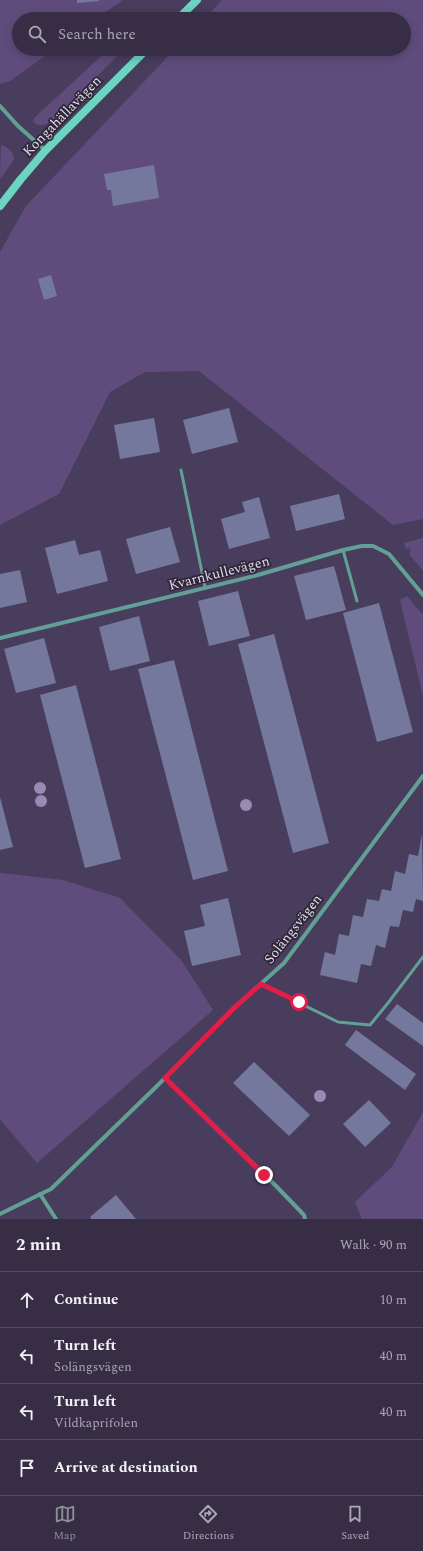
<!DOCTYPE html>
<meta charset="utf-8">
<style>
:root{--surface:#372e46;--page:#3e364d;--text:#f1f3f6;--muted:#aaa8b3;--line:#514a5f;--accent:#8c9099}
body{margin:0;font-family:Spectral,serif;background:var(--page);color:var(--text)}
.stop{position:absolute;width:12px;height:12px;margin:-9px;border:3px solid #e11d48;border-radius:50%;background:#fff}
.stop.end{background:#e11d48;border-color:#fff;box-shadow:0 1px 4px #0008}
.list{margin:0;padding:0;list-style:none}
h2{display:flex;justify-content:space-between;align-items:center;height:52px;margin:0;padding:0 16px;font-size:17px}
h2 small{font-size:13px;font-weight:400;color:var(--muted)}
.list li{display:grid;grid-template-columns:26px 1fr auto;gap:12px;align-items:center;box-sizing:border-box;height:56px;padding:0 16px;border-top:1px solid var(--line)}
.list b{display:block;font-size:15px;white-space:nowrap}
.list p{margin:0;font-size:13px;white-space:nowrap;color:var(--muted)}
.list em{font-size:13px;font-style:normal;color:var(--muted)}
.icon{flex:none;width:22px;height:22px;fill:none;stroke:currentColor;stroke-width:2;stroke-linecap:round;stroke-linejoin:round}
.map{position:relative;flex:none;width:423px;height:1219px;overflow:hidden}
.search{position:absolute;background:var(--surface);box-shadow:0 2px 10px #0003;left:12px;right:12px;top:12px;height:44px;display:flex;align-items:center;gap:10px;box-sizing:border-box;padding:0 14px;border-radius:22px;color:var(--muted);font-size:15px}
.sheet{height:276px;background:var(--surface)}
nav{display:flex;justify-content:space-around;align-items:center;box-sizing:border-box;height:56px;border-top:1px solid var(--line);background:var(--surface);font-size:11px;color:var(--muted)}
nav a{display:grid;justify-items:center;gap:2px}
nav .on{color:var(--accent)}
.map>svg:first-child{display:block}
.green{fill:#5f4c7c}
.building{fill:#75789d}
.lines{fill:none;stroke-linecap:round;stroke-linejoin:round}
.lane{stroke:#62a095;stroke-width:3}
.street{stroke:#62a095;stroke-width:4}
.secondary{stroke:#6bd4c2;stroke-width:8}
.tree{fill:#998ab4}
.route{stroke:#e11d48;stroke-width:5}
.labels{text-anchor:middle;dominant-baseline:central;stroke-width:3.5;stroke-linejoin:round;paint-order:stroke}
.street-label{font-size:14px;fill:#e2dbef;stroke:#2d2736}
</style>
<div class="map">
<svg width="423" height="1219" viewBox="0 0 423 1219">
<rect width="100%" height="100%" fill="#493d5d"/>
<g class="green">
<polygon points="0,0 123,0 96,19 19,19 19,49 55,49 10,81 0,84"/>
<polygon points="222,0 423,0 423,519 393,525 199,371 145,372 110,392 59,494 0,525 0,252 26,206 175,49 404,49 404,19 204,19"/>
<path d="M109,49H124L53,121C46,124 38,129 33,121L35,117Z"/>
<path d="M1,145C9,147 12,151 14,158L12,163L0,179Z"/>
<polygon points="423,538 423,571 409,554 411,551 409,548 406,549 404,543"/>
<polygon points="407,596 423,615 423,696 400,600"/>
<polygon points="0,873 63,880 120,898 181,960 213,1010 37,1163 0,1119"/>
<polygon points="423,1112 423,1219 362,1219 355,1202 392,1167"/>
</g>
<g class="building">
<polygon points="77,0 99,0 99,1 77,3"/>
<polygon points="154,165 159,198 113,206 111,190 107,190 104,174"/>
<polygon points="51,275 57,296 44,300 38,279"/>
<polygon points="229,408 238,442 192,454 183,420"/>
<polygon points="154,418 160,452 120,459 114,425"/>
<polygon points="339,494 345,519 296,531 290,506"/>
<polygon points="259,497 270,538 229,549 221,519 245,512 242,502"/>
<polygon points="170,527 180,562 136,574 126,539"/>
<polygon points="75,540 79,555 100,550 108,581 57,594 45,548"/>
<polygon points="334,566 346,610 306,620 294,576"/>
<polygon points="20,570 27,602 0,608 0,574"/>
<polygon points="238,591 250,636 209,646 198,601"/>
<polygon points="379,603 413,732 377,742 343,613"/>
<polygon points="139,616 150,661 110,671 99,627"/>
<polygon points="274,634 329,843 293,853 238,644"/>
<polygon points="44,638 56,683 16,693 4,649"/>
<polygon points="174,660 228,871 193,880 138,669"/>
<polygon points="76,685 121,859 85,868 40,695"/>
<polygon points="0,797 13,847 0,850"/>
<polygon points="422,834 423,901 416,899 413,912 403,910 399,927 390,926 385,948 376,945 371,966 361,964 357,983 320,975 325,952 335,955 339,934 349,936 353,915 363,917 367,899 379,901 382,889 391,891 395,871 405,874 409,854 418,856"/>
<polygon points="228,898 241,955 192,966 184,931 205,926 200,905"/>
<polygon points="397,1004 423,1023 423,1046 385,1019"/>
<polygon points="356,1030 416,1074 405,1090 345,1045"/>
<polygon points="254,1062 310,1115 289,1136 233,1083"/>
<polygon points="369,1100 391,1123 365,1147 343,1124"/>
<polygon points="116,1195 136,1219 91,1219 90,1217"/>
</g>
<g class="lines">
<g class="lane">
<polyline points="181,470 205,587"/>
<polyline points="343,550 357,601"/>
<polyline points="261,984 338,1022 370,1025 388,1003 423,957"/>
</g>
<g class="street">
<polyline points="0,106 18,126 45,150"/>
<polyline points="0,638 258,575 343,550 362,546 373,546 389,554 423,595"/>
<polyline points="165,1078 277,1187 304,1215 305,1219"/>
<polyline points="40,1194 56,1219"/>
<polyline points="0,1214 51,1189 157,1086 234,1008 284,963 423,776"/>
</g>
<g class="secondary">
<polyline points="178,19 197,0"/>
<polyline points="0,206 21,179 45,151 147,49"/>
</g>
</g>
<g class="tree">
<circle cx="40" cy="788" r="6"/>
<circle cx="41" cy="801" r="6"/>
<circle cx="246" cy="805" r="6"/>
<circle cx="320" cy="1096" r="6"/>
</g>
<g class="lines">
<polyline class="route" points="264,1175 165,1078 234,1008 261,984 299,1002"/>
</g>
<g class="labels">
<g class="street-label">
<text transform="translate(62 116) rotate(-46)">Kongahällavägen</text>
<text transform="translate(219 573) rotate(-14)">Kvarnkullevägen</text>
<text transform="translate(293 929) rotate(-52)">Solängsvägen</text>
</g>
</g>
</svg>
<div class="stop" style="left:299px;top:1002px"></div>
<div class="stop end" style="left:264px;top:1175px"></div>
<div class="search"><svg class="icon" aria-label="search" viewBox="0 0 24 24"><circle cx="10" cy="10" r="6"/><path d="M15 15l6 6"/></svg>Search here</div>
</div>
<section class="sheet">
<h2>2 min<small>Walk · 90 m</small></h2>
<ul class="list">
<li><svg class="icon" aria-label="ahead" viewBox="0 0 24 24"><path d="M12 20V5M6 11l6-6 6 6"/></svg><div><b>Continue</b></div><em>10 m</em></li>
<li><svg class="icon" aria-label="left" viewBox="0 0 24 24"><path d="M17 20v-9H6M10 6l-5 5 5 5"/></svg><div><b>Turn left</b><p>Solängsvägen</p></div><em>40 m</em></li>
<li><svg class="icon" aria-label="left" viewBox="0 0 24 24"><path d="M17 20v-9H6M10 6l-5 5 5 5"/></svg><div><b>Turn left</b><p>Vildkaprifolen</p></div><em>40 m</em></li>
<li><svg class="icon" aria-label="arrive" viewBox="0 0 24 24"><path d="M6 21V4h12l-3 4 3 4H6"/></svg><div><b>Arrive at destination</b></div></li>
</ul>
</section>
<nav>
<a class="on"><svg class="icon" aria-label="map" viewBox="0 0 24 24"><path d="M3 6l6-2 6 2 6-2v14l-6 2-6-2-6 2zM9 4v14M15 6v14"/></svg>Map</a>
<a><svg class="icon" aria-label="directions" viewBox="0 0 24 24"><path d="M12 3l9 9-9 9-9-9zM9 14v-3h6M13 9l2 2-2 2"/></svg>Directions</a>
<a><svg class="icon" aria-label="saved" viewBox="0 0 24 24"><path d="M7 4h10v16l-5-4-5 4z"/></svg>Saved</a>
</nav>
